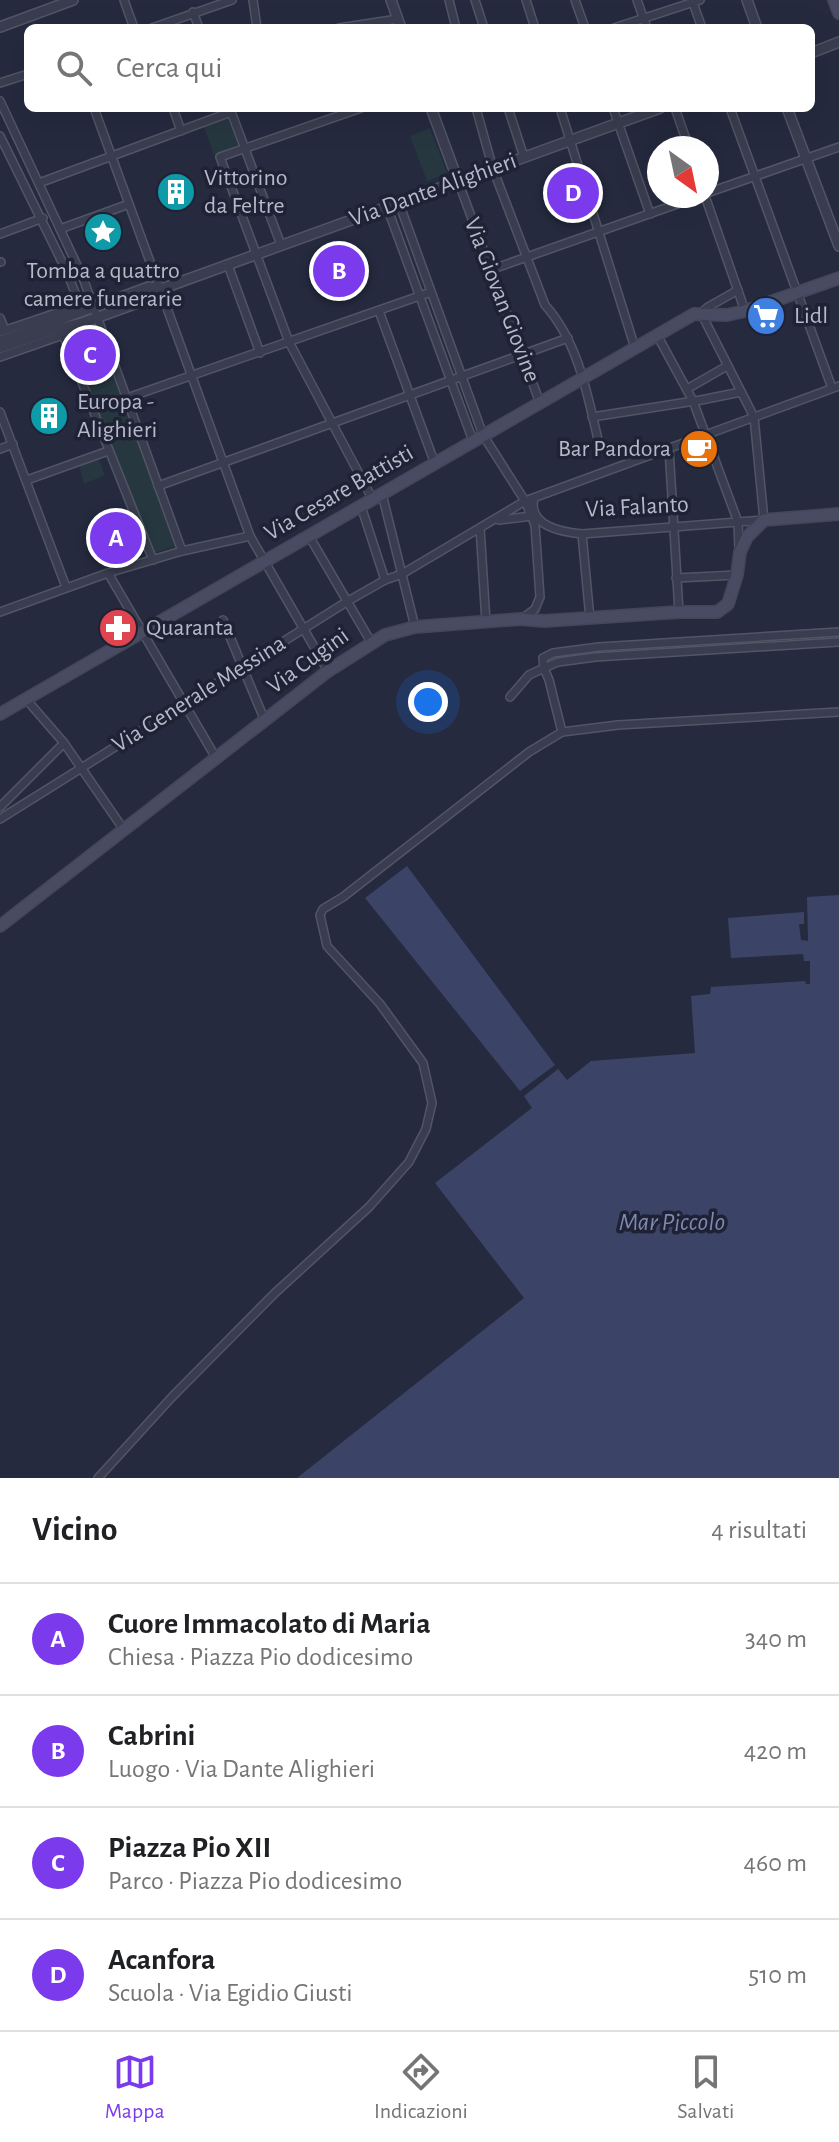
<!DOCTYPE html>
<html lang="it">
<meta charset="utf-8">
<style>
:root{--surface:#fff;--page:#f6f6f6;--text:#202124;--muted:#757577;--line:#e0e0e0;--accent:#7c3aed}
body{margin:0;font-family:"Alegreya Sans",sans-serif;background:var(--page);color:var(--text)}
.compass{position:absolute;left:647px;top:136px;width:72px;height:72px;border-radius:50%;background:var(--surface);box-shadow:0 8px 32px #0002;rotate:147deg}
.you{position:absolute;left:428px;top:702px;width:28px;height:28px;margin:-20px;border:6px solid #fff;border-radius:50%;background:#1a73e8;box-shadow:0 0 0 12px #1a73e833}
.badge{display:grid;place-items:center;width:52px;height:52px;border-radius:50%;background:var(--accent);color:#fff;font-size:26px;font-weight:700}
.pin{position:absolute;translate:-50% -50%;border:4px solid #fff;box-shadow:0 2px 8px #0006}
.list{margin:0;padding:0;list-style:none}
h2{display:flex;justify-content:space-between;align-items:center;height:104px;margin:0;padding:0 32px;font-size:34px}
h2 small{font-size:26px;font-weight:400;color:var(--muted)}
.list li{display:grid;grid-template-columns:52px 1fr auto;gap:24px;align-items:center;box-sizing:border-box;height:112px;padding:0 32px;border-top:2px solid var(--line)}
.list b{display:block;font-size:30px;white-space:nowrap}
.list p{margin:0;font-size:26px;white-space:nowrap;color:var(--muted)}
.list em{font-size:26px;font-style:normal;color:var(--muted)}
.icon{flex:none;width:44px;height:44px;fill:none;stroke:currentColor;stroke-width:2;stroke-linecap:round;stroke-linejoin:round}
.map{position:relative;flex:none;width:839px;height:1478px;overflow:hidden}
.search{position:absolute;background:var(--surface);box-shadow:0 8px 32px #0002;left:24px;right:24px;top:24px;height:88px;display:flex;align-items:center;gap:20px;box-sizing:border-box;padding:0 28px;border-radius:12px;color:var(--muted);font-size:30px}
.sheet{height:552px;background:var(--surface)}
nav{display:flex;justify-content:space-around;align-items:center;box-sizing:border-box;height:112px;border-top:2px solid var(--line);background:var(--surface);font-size:22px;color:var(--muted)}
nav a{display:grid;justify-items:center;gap:4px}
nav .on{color:var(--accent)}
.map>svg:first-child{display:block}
.green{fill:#273740}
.water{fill:#3b4467}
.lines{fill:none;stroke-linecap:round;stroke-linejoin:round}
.minor-casing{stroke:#515566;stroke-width:10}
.tertiary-casing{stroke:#515566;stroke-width:12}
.secondary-casing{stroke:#434658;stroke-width:14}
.minor{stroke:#393d4f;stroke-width:7}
.tertiary{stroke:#393d4f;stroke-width:9}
.secondary{stroke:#484b62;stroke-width:11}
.labels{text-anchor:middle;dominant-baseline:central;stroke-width:7;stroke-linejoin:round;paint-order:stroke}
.poi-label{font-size:24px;fill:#b6b9c9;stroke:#1e2234;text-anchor:start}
.street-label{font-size:24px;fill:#b6b9c9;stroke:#1e2234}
.water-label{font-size:26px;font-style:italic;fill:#7e88b0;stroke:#1e2234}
</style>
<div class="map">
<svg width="839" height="1478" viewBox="0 0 839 1478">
<rect width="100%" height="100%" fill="#252a3f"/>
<g class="green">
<polygon points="226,119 228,119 238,145 214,155 204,127"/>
<polygon points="430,128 447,173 427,181 410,136"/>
<polygon points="97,334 177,546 153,553 71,344"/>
<polygon points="98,457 105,475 84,484 79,465"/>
</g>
<g class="water">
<polygon points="407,866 555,1065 520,1091 365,898"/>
<polygon points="839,895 839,1478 297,1478 524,1298 435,1183 532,1108 524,1096 558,1069 567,1080 591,1061 695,1053 691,996 710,994 711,987 805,981 806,984 810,984 810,961 804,961 803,954 731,958 728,918 804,912 804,924 799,924 801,940 808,941 807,897"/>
</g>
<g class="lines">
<defs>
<g id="minor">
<polyline points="124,0 134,28"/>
<polyline points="253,0 257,28"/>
<polyline points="449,0 456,28"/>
<polyline points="475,0 484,28"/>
<polyline points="526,0 535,28"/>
<polyline points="575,0 585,28"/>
<polyline points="637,0 647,28"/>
<polyline points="692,0 702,28"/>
<polyline points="193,12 199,28"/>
<polyline points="152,28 232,0"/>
<polyline points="339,28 398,19"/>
<polyline points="614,28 700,0"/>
<polyline points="0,83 28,74"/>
<polyline points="0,101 83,278 182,551"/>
<polyline points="94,108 250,536 328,671"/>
<polyline points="173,108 181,131"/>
<polyline points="361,108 220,157 289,342 373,500"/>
<path d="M476,108L493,169L545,305C580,344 588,399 600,448"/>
<polyline points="508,108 524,157"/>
<polyline points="560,108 635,348"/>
<polyline points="613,108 650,214"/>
<polyline points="675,108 689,148"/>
<polyline points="730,108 832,388"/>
<polyline points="230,109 281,245"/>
<polyline points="0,136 66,270 82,310"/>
<polyline points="458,181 540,403"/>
<polyline points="39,183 231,112"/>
<polyline points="707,193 839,147"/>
<polyline points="705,196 745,311"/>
<polyline points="399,203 483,435 525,501 535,525 540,597 535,609 523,618"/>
<polyline points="387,207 473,441"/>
<polyline points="60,229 129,204"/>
<polyline points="0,234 43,218"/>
<polyline points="0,262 1,262"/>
<polyline points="228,265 260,353"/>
<polyline points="490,270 700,196"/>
<polyline points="379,311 435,464"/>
<polyline points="0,318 5,330"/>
<polyline points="0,332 65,310 78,311"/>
<polyline points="63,335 153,560"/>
<polyline points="657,335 693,401 738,522 739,550"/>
<polyline points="0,357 63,335 75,326"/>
<polyline points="687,389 727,366"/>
<polyline points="127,398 431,292"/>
<polyline points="0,412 66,587"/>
<polyline points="592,417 701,400 741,392"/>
<polyline points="669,448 679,612"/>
<polyline points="0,449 13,444"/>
<polyline points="27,480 108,451"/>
<polyline points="158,486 568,338"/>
<polyline points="382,494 415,627"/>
<path d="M534,498C527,526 562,532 582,534L764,520L754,417L701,313L708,307L738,290"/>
<polyline points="361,506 385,580"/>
<polyline points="499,520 532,516"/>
<polyline points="480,528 486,622"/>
<polyline points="582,534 590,619"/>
<polyline points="309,536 371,642"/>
<polyline points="108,573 216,758"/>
<polyline points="676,578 737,575"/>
<polyline points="0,612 108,573 182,551 250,536"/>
<polyline points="223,620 265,721"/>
<polyline points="544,668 543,658 553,653 599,647 839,632"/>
<polyline points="544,668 558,662 595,657 839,642"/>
<polyline points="510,697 529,675 544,668 549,680 562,732"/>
<polyline points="26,699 64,743 124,830"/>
<polyline points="0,807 64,743"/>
<polyline points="0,819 348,601 385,580 402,574 525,501 839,386"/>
<polyline points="98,1478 172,1397 275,1293 369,1207 409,1162 426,1129 432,1103 423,1063 380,1004 327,946 320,915 323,909 343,897 529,752 562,732 618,725 839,712"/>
</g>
<g id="tertiary">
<polyline points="391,0 401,28"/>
<polyline points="747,0 757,28"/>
<polyline points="0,27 73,0"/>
<polyline points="811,53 839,42"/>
<polyline points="431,108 458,181"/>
<polyline points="787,108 839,246"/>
<polyline points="0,341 149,287 161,289"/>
<polyline points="0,348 53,330 79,324 154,297 161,289 660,108"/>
</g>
<g id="secondary">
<polyline points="834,0 839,13"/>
<polyline points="0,714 694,314 727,315 745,311 839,278"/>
<polyline points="0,926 328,671 385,635 415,627 521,619 544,621 679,612 717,612 728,604 737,575 740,552 747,537 764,520 839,514"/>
</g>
</defs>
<use href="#minor" class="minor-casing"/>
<use href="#tertiary" class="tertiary-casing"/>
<use href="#secondary" class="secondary-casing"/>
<use href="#minor" class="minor"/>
<use href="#tertiary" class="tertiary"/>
<use href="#secondary" class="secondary"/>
</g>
<defs>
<symbol id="building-disc" viewBox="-11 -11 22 22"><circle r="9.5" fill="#0f9aa8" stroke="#1e2234"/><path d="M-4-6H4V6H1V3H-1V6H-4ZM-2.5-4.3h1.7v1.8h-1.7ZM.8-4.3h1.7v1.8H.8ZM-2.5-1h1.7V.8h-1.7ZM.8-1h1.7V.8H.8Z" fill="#fff"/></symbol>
<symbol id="sight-disc" viewBox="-11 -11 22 22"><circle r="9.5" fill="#0f9aa8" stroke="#1e2234"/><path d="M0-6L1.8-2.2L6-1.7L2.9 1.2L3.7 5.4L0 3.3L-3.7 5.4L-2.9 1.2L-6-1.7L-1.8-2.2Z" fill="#fff"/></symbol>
<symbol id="supermarket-disc" viewBox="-11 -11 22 22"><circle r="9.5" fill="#3f7fe0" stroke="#1e2234"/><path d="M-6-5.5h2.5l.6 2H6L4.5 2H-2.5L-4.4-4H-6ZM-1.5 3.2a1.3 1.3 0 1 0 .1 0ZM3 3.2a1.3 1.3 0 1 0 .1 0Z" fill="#fff"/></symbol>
<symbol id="cafe-disc" viewBox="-11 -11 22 22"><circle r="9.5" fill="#e8710a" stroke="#1e2234"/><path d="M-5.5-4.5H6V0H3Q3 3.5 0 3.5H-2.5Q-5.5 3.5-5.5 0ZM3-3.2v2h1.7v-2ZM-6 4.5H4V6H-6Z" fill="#fff"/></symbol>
<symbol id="pharmacy-disc" viewBox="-11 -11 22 22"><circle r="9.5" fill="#e0444e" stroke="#1e2234"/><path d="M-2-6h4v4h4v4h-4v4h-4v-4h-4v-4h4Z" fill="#fff"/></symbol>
</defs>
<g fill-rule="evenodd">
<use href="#building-disc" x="154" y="170" width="44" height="44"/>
<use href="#sight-disc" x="81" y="210" width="44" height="44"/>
<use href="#supermarket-disc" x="744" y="294" width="44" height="44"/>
<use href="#building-disc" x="27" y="394" width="44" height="44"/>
<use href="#cafe-disc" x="677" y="427" width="44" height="44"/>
<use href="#pharmacy-disc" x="96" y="606" width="44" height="44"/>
</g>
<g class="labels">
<g class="poi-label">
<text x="204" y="178">Vittorino<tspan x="204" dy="28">da Feltre</tspan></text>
<text x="103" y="271" text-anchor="middle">Tomba a quattro<tspan x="103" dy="28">camere funerarie</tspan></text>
<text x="794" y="316">Lidl</text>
<text x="77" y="402">Europa -<tspan x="77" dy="28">Alighieri</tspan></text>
<text x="671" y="449" text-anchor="end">Bar Pandora</text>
<text x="146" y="628">Quaranta</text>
</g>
<g class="street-label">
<text transform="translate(433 190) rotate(-20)">Via Dante Alighieri</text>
<text transform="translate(502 300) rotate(69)">Via Giovan Giovine</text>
<text transform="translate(339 493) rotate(-30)">Via Cesare Battisti</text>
<text transform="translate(637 507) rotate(-3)">Via Falanto</text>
<text transform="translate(308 661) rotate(-36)">Via Cugini</text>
<text transform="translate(199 694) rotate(-32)">Via Generale Messina</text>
</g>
<g class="water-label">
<text x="672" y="1222">Mar Piccolo</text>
</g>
</g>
</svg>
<svg class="compass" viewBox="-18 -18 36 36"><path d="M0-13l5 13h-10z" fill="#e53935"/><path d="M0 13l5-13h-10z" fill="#757577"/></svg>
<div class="you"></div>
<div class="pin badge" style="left:116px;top:538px">A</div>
<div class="pin badge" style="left:339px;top:271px">B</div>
<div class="pin badge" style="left:90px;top:355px">C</div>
<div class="pin badge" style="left:573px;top:193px">D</div>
<div class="search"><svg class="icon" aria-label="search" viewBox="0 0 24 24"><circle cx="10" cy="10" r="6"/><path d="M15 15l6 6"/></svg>Cerca qui</div>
</div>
<section class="sheet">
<h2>Vicino<small>4 risultati</small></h2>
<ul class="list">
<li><span class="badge">A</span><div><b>Cuore Immacolato di Maria</b><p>Chiesa · Piazza Pio dodicesimo</p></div><em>340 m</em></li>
<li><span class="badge">B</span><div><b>Cabrini</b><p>Luogo · Via Dante Alighieri</p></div><em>420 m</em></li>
<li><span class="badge">C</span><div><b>Piazza Pio XII</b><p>Parco · Piazza Pio dodicesimo</p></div><em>460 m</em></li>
<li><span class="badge">D</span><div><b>Acanfora</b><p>Scuola · Via Egidio Giusti</p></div><em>510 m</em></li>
</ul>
</section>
<nav>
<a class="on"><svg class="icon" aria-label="map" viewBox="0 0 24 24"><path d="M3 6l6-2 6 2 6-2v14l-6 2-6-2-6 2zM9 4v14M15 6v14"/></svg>Mappa</a>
<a><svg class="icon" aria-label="directions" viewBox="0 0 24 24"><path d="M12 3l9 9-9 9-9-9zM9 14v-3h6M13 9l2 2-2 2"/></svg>Indicazioni</a>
<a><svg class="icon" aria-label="saved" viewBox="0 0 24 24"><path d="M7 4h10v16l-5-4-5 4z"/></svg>Salvati</a>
</nav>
